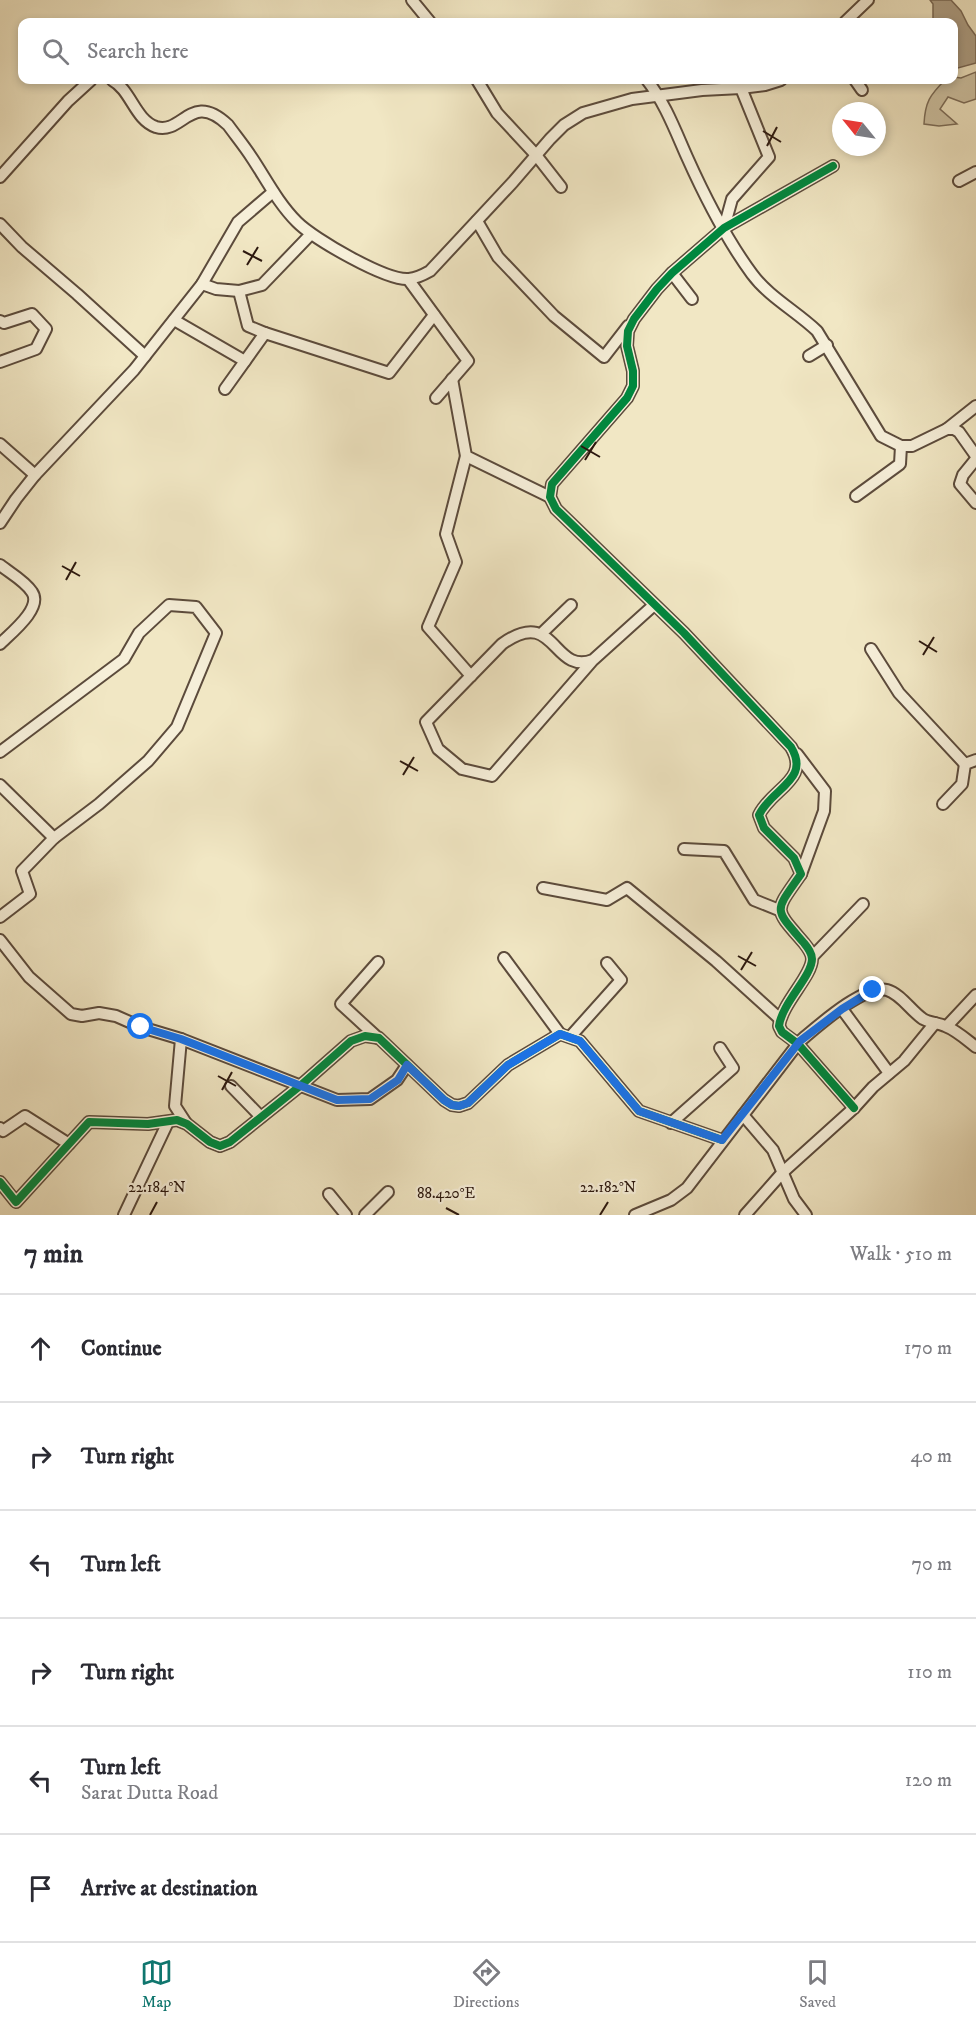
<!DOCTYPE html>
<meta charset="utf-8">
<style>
:root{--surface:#fff;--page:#f7f7f7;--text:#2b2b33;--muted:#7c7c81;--line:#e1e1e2;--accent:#0f766e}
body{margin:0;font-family:"IM FELL DW Pica",serif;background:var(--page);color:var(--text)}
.compass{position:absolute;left:832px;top:102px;width:54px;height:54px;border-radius:50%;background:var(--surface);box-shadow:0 3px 9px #0003;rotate:300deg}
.stop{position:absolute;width:18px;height:18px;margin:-14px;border:4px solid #1a73e8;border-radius:50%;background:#fff}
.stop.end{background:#1a73e8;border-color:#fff;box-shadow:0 2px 6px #0008}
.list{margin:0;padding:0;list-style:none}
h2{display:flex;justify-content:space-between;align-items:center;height:78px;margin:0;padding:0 24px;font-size:26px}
h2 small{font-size:20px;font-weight:400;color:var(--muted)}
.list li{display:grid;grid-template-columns:39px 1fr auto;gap:18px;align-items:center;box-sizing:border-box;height:108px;padding:0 24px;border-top:2px solid var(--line)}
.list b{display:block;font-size:22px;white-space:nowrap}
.list p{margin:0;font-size:20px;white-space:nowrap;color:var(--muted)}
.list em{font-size:20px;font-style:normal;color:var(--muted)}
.icon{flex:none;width:33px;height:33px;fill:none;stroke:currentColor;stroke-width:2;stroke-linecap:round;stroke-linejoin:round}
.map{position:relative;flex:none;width:976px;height:1215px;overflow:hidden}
.search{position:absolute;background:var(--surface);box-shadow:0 3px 9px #0003;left:18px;right:18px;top:18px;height:66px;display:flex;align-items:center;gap:15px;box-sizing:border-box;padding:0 21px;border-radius:12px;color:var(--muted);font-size:22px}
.sheet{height:726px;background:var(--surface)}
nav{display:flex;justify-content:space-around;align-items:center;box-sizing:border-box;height:84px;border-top:2px solid var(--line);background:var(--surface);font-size:16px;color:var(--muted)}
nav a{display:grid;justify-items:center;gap:3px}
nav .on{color:var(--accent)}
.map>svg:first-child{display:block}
.green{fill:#cfc4a5;stroke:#7d6e5a;stroke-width:1.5}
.water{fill:#aea086;stroke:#7a6956;stroke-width:1.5}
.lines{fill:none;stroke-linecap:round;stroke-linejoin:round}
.street-casing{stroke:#5c4b3c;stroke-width:14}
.street{stroke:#f6efd9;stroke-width:10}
.cycleway-casing{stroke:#f6efd9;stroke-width:11}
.cycleway{stroke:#00873e;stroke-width:8}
.route{stroke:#1a73e8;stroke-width:8}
.ticks{fill:none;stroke:#2b170e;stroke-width:2}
.ticks-label{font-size:15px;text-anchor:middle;fill:#2b170e;stroke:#f6efd9;stroke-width:4.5;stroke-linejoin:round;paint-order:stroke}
</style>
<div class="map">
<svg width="976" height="1215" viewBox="0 0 976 1215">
<rect width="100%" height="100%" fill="#f1e7c4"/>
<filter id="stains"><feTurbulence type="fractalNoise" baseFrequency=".00333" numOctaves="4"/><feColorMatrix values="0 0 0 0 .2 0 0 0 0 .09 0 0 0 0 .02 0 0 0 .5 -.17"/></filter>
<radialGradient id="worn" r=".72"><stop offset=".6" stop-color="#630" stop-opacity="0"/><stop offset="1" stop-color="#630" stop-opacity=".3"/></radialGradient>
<path class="green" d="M976,72V99L964,103L948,97L940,109L957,124L939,126L924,124C925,102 930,95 945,80H954V77L961,78Z"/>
<polygon class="water" points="930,0 951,0 961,11 968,25 976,36 976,63 958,68 954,63 954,22 933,22 933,4"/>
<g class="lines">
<defs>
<g id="street">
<polyline points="412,0 430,22"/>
<polyline points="845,22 868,0"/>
<path d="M112,80C131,90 135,120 156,127C183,135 191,90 228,125C236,136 245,147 252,158C266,179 278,203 297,222C314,239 386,281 409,279C417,278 423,275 430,271L513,182L550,139L564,125L583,113L632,99L702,90L741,88L765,85L781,80"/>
<polyline points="477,80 497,113 536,155 561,187"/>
<path d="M647,80C665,103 675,130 687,157C704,195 727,240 752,274C769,297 796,311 817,331L881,436L901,446H912L947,429H954L959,432L976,456"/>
<polyline points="855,80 862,90"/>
<path d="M833,166L724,228L672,273L657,289L634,319L628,331L627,346L633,371V386L627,398L552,484L550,497L556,509L684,633L791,747C811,780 772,788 759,815L764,828L794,858L801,874C774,913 773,907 804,943C808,948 812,953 812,959C812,976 782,1003 779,1026L782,1032L798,1044L854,1108"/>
<polyline points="0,177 68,101 91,80"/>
<polyline points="959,181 976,172"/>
<polyline points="477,221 498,257 554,316 604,357 628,326"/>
<polyline points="0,224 22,247 77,294 145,356"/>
<polyline points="724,228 732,199 769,157 741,88"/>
<polyline points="672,273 692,299"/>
<polyline points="408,279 468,361 436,398"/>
<polyline points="202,284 216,289 239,291 262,285 311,234"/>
<polyline points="239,291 248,326 265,333"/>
<polyline points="174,320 245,361"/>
<polyline points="0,321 4,323 32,314 46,329 36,349 0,362"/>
<polyline points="809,356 827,345"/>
<polyline points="452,379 466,456 550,497"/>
<polyline points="225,389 265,333 389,373 434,315"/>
<polyline points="947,429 976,406"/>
<polyline points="0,444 35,475"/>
<polyline points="466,456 446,534 456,562 428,627 471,676"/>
<polyline points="976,459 963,475 960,484 976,503"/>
<polyline points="856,496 900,464 901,446"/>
<polyline points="0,523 16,499 35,475 134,370 202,284 238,222 273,192"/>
<path d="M0,565C10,573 25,581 32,592C43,608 11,633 0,644"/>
<polyline points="541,634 571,605"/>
<polyline points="871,649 899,693 965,764"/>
<path d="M593,660L492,776L462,769L438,749L426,722L502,644C556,605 552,676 593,660L654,605"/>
<polyline points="0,752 124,659 139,633 169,605 196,607 216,633 177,727 148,761 99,804 54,838"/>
<polyline points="797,754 825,791 824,811 801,874"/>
<polyline points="0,785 54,838 22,871 30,894 0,917"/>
<polyline points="943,804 962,784 965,764 976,760"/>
<polyline points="684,849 724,851 754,900 779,910"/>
<polyline points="543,888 607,900 627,888 716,961 780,1019"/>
<polyline points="0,940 29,977 71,1014 82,1016 99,1013 116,1016 141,1027 181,1039 337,1100 370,1099 397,1080 407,1065"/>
<polyline points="812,957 863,904"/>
<polyline points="504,958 560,1034"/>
<polyline points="378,962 341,1004 378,1038"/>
<polyline points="842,1009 889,1073"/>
<polyline points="947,1026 976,995"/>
<polyline points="570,1037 621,980 607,963"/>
<polyline points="181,1039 175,1106 186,1123"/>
<polyline points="231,1086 261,1117"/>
<polyline points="743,1115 773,1150 794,1199 806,1215"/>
<polyline points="671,1123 733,1068 720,1048"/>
<polyline points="0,1128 3,1131 25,1116 69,1144"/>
<polyline points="0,1182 16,1202 89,1122 148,1124 177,1120 187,1124 210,1142 220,1146 230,1142 300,1086 351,1041 365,1036 379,1038 444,1100 452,1105 459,1106 468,1103 508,1065 560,1034 580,1041 639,1111 722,1140"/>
<polyline points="329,1194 346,1215"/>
<polyline points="124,1215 168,1122"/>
<polyline points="365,1215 388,1192"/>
<path d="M635,1215L671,1200L687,1188L800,1041C817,1027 864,984 887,990C901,994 911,1011 923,1019C930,1023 938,1023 945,1026C956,1030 967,1040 976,1047"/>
<polyline points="745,1215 783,1172 854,1108 873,1087 904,1061 935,1023"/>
</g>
</defs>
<use href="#street" class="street-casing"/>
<use href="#street" class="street"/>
<defs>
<g id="cycleway">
<path d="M833,166L724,228L672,273L657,289L634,319L628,331L627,346L633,371V386L627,398L552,484L550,497L556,509L684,633L791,747C811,780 772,788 759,815L764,828L794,858L801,874C774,913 773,907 804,943C808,948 812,953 812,959C812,976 782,1003 779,1026L782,1032L798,1044L854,1108"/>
<polyline points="0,1182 16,1202 89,1122 148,1124 177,1120 187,1124 210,1142 220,1146 230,1142 300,1086 351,1041 365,1036 379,1038 444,1100 452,1105 459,1106 468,1103 508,1065 560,1034 580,1041 639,1111 722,1140"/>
</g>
</defs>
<use href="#cycleway" class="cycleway-casing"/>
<use href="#cycleway" class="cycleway"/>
</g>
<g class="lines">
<polyline class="route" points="141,1027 181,1039 337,1100 370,1099 398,1080 407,1065 444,1100 452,1105 459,1106 468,1103 508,1065 560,1034 580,1041 639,1111 722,1140 800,1041 842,1009 873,990"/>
</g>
<path class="ticks" d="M763,131L781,142M767,146L777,127M243,251L262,261M247,265L258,247M581,446L600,457M585,460L596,442M62,566L80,576M66,580L76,562M919,641L937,652M923,655L934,637M400,761L418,771M403,775L414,757M738,956L756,966M741,970L752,952M218,1076L236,1086M222,1090L232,1072M446,1208L459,1215M150,1215L157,1202M600,1215L608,1202"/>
<g class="ticks-label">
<text x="157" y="1192">22.184°N</text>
<text x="608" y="1192">22.182°N</text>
<text x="446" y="1198">88.420°E</text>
</g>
<rect width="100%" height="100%" filter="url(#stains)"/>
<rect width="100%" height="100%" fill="url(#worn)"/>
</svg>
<svg class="compass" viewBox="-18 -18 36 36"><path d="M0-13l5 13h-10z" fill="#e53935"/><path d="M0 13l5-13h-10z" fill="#7c7c81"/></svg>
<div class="stop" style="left:141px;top:1027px"></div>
<div class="stop end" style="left:873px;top:990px"></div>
<div class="search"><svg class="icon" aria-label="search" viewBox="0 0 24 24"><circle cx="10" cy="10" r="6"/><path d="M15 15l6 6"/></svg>Search here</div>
</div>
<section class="sheet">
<h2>7 min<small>Walk · 510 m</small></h2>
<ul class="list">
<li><svg class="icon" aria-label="ahead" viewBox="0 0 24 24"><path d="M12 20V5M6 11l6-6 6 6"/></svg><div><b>Continue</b></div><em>170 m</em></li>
<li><svg class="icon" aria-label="right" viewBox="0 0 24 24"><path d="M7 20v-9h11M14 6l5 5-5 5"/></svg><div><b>Turn right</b></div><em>40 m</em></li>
<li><svg class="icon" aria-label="left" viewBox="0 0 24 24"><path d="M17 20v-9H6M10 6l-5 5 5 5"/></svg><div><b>Turn left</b></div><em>70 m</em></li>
<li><svg class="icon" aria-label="right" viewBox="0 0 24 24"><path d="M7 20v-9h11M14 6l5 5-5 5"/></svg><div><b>Turn right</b></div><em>110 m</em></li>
<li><svg class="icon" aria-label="left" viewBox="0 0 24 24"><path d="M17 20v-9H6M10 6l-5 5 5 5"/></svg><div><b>Turn left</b><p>Sarat Dutta Road</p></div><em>120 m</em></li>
<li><svg class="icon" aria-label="arrive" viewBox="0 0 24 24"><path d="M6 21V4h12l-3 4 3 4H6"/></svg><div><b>Arrive at destination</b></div></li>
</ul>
</section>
<nav>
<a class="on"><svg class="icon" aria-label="map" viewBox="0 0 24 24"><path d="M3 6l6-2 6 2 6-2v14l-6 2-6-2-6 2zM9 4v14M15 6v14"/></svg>Map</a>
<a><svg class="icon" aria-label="directions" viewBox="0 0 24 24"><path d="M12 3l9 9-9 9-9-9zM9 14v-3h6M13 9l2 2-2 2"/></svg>Directions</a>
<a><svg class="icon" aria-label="saved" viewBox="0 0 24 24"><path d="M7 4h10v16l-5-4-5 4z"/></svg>Saved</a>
</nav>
